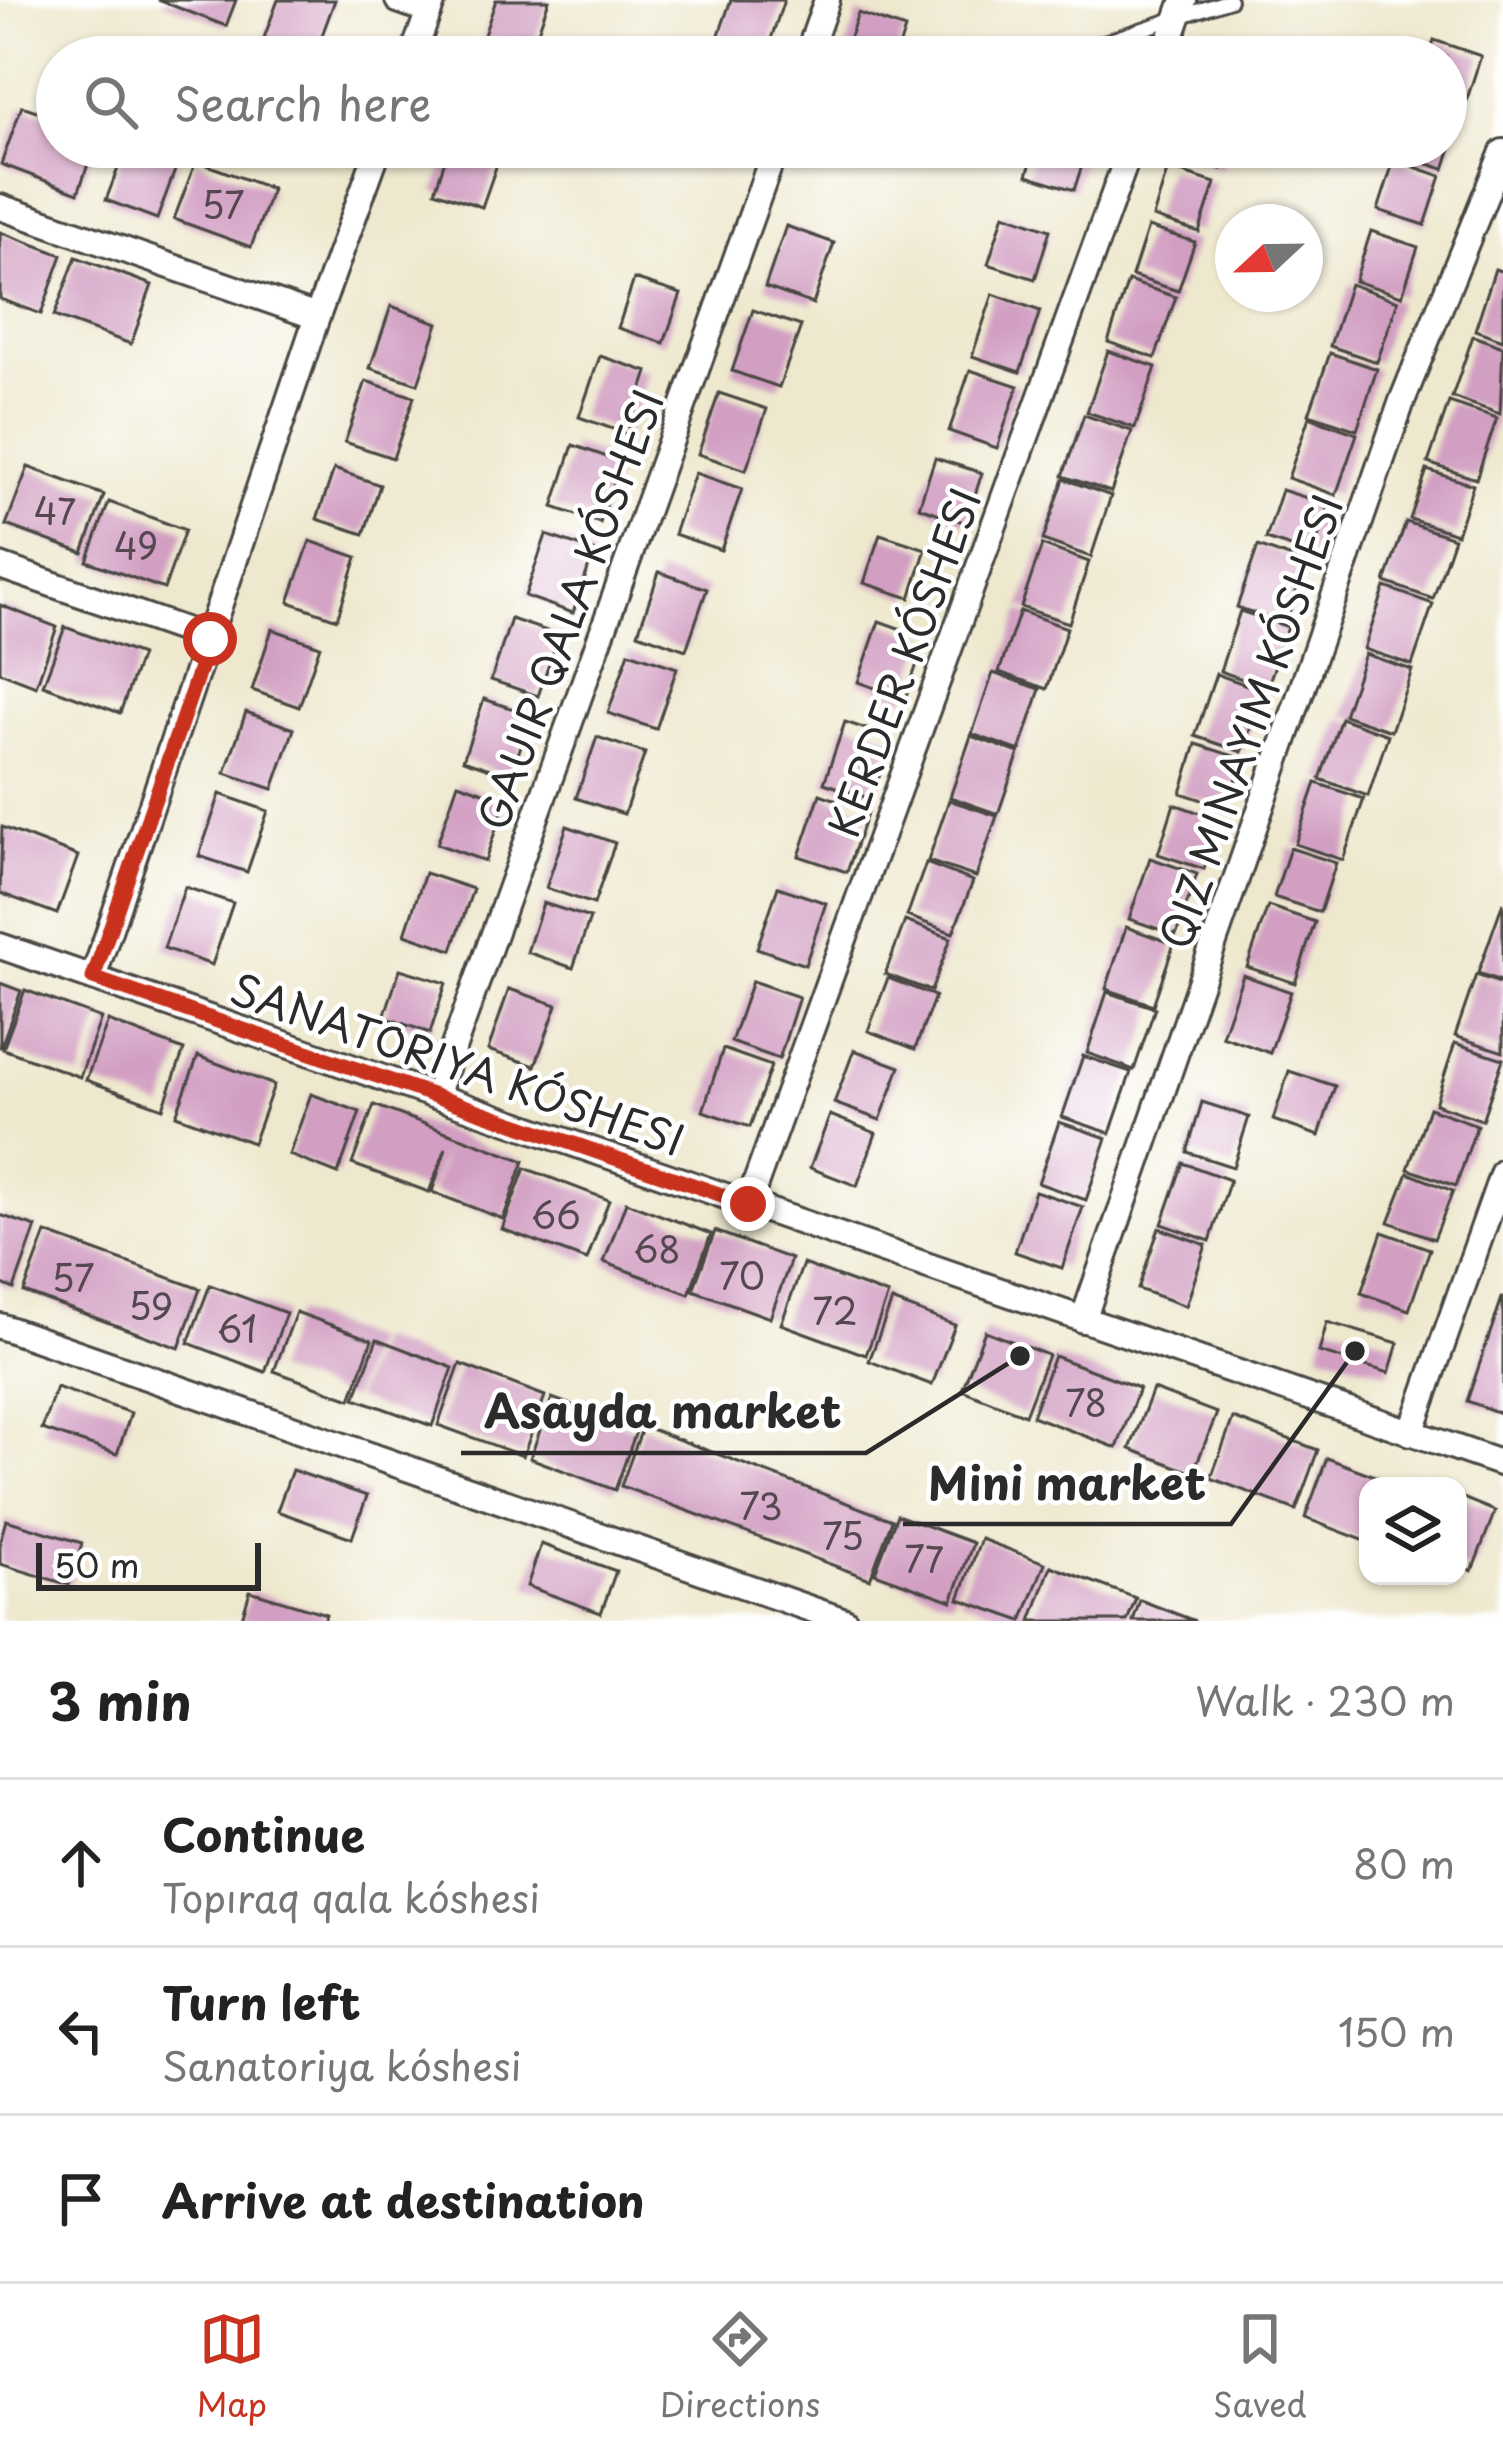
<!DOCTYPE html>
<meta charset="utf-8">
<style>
:root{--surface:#fff;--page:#f2f2f2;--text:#222;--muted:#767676;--line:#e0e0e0;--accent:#c8321e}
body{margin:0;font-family:"Playpen Sans",sans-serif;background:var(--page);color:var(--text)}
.controls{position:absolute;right:36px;bottom:36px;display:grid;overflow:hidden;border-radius:24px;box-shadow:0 3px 9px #0004}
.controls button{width:108px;height:108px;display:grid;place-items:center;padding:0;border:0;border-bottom:3px solid var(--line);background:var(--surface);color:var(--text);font:60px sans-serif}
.compass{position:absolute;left:1215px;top:204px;width:108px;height:108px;border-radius:50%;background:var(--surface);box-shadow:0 3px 9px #0004;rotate:248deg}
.scale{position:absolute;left:36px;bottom:30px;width:225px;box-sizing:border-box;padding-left:12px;border:6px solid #2b2b2b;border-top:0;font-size:33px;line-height:42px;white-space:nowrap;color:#2b2b2b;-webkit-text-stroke:9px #fff;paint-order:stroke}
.stop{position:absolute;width:36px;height:36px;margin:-27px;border:9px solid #c8321e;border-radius:50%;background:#fff}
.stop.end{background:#c8321e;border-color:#fff;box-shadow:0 3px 12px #0008}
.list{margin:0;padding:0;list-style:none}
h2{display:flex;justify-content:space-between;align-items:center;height:156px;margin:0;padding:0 48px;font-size:51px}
h2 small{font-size:39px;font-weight:400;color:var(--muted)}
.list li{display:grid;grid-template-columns:78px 1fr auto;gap:36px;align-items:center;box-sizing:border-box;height:168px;padding:0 48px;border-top:3px solid var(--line)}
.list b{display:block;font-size:45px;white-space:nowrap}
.list p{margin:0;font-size:39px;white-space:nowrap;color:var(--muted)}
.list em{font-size:39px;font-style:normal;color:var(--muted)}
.icon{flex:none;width:66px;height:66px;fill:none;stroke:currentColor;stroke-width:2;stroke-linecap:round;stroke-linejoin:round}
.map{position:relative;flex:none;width:1503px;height:1621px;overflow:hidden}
.search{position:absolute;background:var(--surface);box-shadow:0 3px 9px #0004;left:36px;right:36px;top:36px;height:132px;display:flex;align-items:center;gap:30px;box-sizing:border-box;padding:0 42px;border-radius:66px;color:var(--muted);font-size:45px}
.sheet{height:660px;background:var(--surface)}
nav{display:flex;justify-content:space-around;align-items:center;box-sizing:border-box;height:168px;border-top:3px solid var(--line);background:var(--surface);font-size:33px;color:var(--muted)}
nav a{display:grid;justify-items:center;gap:6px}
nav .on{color:var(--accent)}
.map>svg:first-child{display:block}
.building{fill:#d29fc2}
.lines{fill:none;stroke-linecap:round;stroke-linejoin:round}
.service-casing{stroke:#484743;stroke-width:18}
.minor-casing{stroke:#484743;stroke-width:30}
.service{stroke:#fff;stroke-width:12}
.minor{stroke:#fff;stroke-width:24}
.route{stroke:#c8321e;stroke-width:15}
.labels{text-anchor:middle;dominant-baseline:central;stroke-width:9;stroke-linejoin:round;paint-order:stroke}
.number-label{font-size:36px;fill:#554851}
.street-label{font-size:42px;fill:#2b2b2b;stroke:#fff}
.leader{fill:none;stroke:#2b2b2b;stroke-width:4.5}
.callout-dot{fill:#2b2b2b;stroke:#fff;stroke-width:4.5}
.callout-label{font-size:45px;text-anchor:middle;font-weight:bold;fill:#2b2b2b;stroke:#fff;stroke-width:9;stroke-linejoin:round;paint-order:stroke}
</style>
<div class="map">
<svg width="1503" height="1621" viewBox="0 0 1503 1621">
<rect width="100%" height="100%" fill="#fff"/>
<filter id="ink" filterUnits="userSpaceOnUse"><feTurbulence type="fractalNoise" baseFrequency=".00833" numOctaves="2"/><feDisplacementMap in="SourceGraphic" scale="24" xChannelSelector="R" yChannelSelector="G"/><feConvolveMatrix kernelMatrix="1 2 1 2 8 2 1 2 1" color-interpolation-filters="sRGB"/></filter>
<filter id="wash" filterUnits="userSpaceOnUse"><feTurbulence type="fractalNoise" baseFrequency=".004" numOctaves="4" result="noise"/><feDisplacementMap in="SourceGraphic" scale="48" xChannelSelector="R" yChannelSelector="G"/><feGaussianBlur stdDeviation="2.7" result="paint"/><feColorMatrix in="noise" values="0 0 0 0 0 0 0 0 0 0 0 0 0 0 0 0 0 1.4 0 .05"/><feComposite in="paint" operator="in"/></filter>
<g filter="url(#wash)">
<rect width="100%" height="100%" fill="#eee8ce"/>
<g id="blocks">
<g class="building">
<polygon points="158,0 236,0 226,26"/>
<polygon points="278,0 335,0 314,57 264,38"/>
<polygon points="496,0 549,0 530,54 483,38"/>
<polygon points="731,0 784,0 765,57 716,43"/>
<polygon points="858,13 905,29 896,57 843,57"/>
<polygon points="1434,40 1481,56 1465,105 1446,99 1446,57 1429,57"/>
<polygon points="22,106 57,118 57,147 94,147 78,193 1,164"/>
<polygon points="1446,115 1460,120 1444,169 1397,154 1400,147 1446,147"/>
<polygon points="126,147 137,147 178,162 157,219 106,200"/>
<polygon points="449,147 503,147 482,207 435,191"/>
<polygon points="1036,147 1088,147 1074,190 1027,175"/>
<polygon points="1175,147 1228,147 1221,169 1173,152"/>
<polygon points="1394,160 1441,176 1425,225 1378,210"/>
<polygon points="196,161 272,189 251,247 174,219"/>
<polygon points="1168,168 1215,183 1199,232 1153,217"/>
<polygon points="1004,214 1050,230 1035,279 988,264"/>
<polygon points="786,226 834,243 813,304 765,287"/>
<polygon points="1148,227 1195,242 1178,291 1132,276"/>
<polygon points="1371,231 1418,247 1402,296 1355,281"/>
<polygon points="0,232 62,255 41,314 0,299"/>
<polygon points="76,257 152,285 131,344 54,316"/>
<polygon points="1495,269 1503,272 1503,340 1475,330"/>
<polygon points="634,279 681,294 664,343 618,328"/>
<polygon points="1128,281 1176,297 1155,358 1108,342"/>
<polygon points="1350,284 1398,301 1377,362 1330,346"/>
<polygon points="993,294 1040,311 1020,372 972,356"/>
<polygon points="391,306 438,323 418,384 370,368"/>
<polygon points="753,310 801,326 779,387 732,371"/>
<polygon points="1473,336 1503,347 1500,414 1452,397"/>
<polygon points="1108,351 1156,367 1135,428 1087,412"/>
<polygon points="1330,353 1377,369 1357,430 1309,414"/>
<polygon points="600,356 648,372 627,434 579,417"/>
<polygon points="970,370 1018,386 997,448 949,431"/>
<polygon points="366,381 414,397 393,458 345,442"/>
<polygon points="719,393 767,409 746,470 698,454"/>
<polygon points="1449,402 1497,418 1476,479 1428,463"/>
<polygon points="1084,415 1132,431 1111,492 1063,476"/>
<polygon points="1309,417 1357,434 1336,495 1288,478"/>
<polygon points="573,445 621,462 600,523 553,507"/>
<polygon points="935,458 982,473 966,523 919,507"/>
<polygon points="28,467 104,495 83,553 6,525"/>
<polygon points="334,469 380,485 364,534 317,519"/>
<polygon points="1427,470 1473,485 1457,534 1410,519"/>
<polygon points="695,473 742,489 721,550 674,534"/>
<polygon points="1064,479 1111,496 1091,557 1043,540"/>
<polygon points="1282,490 1329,505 1313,554 1266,539"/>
<polygon points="109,502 185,530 164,589 87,561"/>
<polygon points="1406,522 1454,538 1433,599 1385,582"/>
<polygon points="880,534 926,549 910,598 864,583"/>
<polygon points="546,535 594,551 573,613 525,596"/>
<polygon points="310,541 357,557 337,619 289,602"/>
<polygon points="1042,545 1089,562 1069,623 1021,607"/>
<polygon points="1258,546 1306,563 1285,624 1237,607"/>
<polygon points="659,572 707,589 686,650 638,633"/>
<polygon points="1385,587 1433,604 1412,665 1364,649"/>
<polygon points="0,605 57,627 36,686 0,672"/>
<polygon points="1020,611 1067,628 1047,689 999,672"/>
<polygon points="1240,611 1288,627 1267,688 1220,671"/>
<polygon points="511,619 559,635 538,696 491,680"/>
<polygon points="879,621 926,638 905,699 858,682"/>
<polygon points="65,627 141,655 120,713 43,685"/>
<polygon points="272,629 320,646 299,707 252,690"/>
<polygon points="629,652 677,668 656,729 608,713"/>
<polygon points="1365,654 1412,670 1391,731 1344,715"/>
<polygon points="993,673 1040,689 1020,751 972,734"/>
<polygon points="1216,674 1264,691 1242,752 1195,736"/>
<polygon points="484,699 531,715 511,776 463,760"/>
<polygon points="246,712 294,729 273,789 225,773"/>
<polygon points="1341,718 1388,735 1368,796 1320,779"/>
<polygon points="845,722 893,738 871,799 824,783"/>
<polygon points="971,736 1019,753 998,814 950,797"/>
<polygon points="597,737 645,753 624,814 576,798"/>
<polygon points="1196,744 1243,759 1227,808 1181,793"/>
<polygon points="458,783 506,800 485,861 437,844"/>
<polygon points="1316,783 1364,799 1343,860 1295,844"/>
<polygon points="220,794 268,811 247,872 199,856"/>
<polygon points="820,794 868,811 847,872 799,856"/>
<polygon points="949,800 997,816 976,877 928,861"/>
<polygon points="1174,804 1220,820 1204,869 1158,854"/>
<polygon points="567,826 615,843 594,904 546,888"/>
<polygon points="2,827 78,856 57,914 0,893"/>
<polygon points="1290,848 1336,863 1320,912 1274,897"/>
<polygon points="1150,858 1197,874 1176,935 1129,919"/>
<polygon points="926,863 973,881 953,933 907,916"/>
<polygon points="425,873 473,889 452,950 405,934"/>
<polygon points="185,887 233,903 212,965 164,948"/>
<polygon points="778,887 826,903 805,965 757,948"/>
<polygon points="1503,902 1503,982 1478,973"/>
<polygon points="543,903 590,918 573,968 527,952"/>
<polygon points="1268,906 1315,922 1295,983 1247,967"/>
<polygon points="905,921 951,938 931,991 885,974"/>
<polygon points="1126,927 1174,944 1153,1005 1106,989"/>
<polygon points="400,969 446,983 430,1033 384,1017"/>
<polygon points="1243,975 1291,992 1270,1053 1222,1036"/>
<polygon points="1476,975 1503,984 1503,1052 1455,1036"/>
<polygon points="888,978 935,996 915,1049 868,1031"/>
<polygon points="752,981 799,997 779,1059 731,1042"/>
<polygon points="0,983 21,991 1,1047 0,1047"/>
<polygon points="509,989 557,1005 535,1066 488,1050"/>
<polygon points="25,990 101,1018 80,1077 3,1049"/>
<polygon points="1107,992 1155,1008 1134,1070 1087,1053"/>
<polygon points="108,1021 184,1050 163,1108 86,1080"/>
<polygon points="1455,1043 1503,1059 1482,1120 1435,1104"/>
<polygon points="723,1049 771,1066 750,1127 703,1111"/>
<polygon points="854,1050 900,1067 880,1120 834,1103"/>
<polygon points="198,1056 274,1085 253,1143 176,1115"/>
<polygon points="1083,1056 1131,1072 1110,1133 1062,1117"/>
<polygon points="1289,1071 1335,1086 1319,1136 1273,1120"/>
<polygon points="311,1094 360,1112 338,1174 289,1155"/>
<polygon points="1202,1102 1249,1117 1233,1167 1187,1152"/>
<polygon points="374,1105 524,1161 503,1219 432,1192 446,1148 429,1192 352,1164"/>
<polygon points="1429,1108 1477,1125 1456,1186 1408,1169"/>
<polygon points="830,1115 876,1133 857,1186 810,1168"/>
<polygon points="1059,1122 1107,1138 1086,1200 1038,1183"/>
<polygon points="1183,1163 1230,1180 1210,1241 1162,1224"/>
<polygon points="525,1168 609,1200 587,1260 502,1229"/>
<polygon points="1408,1173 1453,1191 1434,1239 1389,1222"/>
<polygon points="1035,1191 1083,1207 1062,1268 1015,1252"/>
<polygon points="626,1202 711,1234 689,1294 604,1262"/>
<polygon points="0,1215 36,1227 14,1289 0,1283"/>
<polygon points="1159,1228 1206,1245 1186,1306 1138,1289"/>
<polygon points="715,1231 791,1259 770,1318 693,1290"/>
<polygon points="1382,1232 1430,1249 1409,1310 1361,1293"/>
<polygon points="46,1233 200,1289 179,1348 24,1292"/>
<polygon points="803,1264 888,1295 866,1355 781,1324"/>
<polygon points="210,1285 286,1313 265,1372 188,1343"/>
<polygon points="1502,1298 1503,1298 1503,1414 1467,1401"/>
<polygon points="892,1301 955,1325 932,1385 869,1361"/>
<polygon points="296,1312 372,1340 351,1399 274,1371"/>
<polygon points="1327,1322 1398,1343 1389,1373 1319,1352"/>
<polygon points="985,1331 1048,1355 1025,1415 962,1390"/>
<polygon points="377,1339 453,1368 432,1426 355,1398"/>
<polygon points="1054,1356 1139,1388 1117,1448 1032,1416"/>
<polygon points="460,1364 545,1396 523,1456 438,1425"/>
<polygon points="56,1387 131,1413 117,1454 42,1429"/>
<polygon points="1153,1389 1217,1413 1193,1473 1130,1449"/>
<polygon points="552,1398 637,1429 615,1490 530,1458"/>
<polygon points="1233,1418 1318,1450 1296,1510 1211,1478"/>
<polygon points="643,1426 892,1520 870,1579 621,1486"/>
<polygon points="1327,1458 1401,1486 1368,1486 1368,1542 1305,1518"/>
<polygon points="292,1470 367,1496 352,1538 277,1511"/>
<polygon points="1458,1496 1495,1511 1472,1571 1458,1565"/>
<polygon points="897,1515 973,1543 952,1601 875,1573"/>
<polygon points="6,1520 82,1543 69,1585 0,1564 0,1541"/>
<polygon points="981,1539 1045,1563 1022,1621 959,1599"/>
<polygon points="541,1544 616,1571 601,1613 527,1586"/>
<polygon points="1051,1566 1136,1598 1127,1621 1031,1621"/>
<polygon points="250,1591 326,1614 324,1621 241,1621"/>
<polygon points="1140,1600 1195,1621 1133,1621"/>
</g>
</g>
</g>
<g filter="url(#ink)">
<use href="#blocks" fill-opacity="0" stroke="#484743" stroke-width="3"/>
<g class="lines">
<defs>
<polyline id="service" points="1059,57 1230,0"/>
<g id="minor">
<polyline points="398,0 429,11"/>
<polyline points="412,57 433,0"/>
<polyline points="807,57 827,0"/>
<polyline points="1164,57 1184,0"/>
<polyline points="0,207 317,317"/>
<polyline points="0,566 210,639"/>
<polyline points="0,946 1503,1464"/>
<polyline points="93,978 317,317 379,147"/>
<polyline points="436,1096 776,147"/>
<polyline points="748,1204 1131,147"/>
<polyline points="1083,1320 1402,401 1503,152"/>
<polyline points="0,1326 845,1621"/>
<polyline points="1411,1433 1503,1172"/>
</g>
</defs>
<use href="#service" class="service-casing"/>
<use href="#minor" class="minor-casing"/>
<use href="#service" class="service"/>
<use href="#minor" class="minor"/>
</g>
</g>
<g class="lines" filter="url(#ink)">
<polyline class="route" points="210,639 93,978 748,1204"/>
</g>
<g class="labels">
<g class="number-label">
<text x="223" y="204">57</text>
<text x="55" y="510">47</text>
<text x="136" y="545">49</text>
<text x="556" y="1214">66</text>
<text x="657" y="1248">68</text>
<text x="742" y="1275">70</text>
<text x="73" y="1277">57</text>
<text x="151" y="1305">59</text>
<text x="835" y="1310">72</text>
<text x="237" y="1328">61</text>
<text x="1086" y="1402">78</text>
<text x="761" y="1505">73</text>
<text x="843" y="1535">75</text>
<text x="924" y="1558">77</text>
</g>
<g class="street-label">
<text transform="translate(569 609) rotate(-70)">GAUIR QALA KÓSHESI</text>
<text transform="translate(903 662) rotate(-70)">KERDER KÓSHESI</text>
<text transform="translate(1250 721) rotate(-71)">QIZ MINAYIM KÓSHESI</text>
<text transform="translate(458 1063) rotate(19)">SANATORIYA KÓSHESI</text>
</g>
</g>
<path class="leader" d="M1020 1356L866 1453H461M1355 1351L1231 1524H903"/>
<g class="callout-dot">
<circle cx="1020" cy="1356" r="12"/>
<circle cx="1355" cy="1351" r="12"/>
</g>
<g class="callout-label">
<text x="663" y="1428">Asayda market</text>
<text x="1067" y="1500">Mini market</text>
</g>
</svg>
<div class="controls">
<button><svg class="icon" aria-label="layers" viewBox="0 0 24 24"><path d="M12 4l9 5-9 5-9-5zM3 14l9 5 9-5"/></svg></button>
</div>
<svg class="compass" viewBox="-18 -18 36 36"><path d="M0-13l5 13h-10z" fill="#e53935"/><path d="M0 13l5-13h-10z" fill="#767676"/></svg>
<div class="scale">50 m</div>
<div class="stop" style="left:210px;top:639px"></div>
<div class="stop end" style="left:748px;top:1204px"></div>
<div class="search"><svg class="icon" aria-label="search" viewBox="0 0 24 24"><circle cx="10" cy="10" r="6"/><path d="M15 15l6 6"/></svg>Search here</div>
</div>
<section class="sheet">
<h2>3 min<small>Walk · 230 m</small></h2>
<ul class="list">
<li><svg class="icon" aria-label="ahead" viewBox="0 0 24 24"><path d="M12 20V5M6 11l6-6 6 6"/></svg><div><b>Continue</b><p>Topıraq qala kóshesi</p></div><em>80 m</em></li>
<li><svg class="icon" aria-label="left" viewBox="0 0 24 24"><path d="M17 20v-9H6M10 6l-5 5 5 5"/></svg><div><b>Turn left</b><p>Sanatoriya kóshesi</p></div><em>150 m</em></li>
<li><svg class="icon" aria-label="arrive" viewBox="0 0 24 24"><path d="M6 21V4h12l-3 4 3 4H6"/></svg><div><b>Arrive at destination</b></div></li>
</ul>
</section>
<nav>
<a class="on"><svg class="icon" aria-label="map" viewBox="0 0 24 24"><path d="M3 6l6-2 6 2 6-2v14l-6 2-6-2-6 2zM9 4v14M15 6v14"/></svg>Map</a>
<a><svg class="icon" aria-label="directions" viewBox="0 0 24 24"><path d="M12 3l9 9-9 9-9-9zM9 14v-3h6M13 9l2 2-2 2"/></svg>Directions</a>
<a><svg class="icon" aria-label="saved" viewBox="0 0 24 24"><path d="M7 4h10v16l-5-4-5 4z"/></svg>Saved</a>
</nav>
